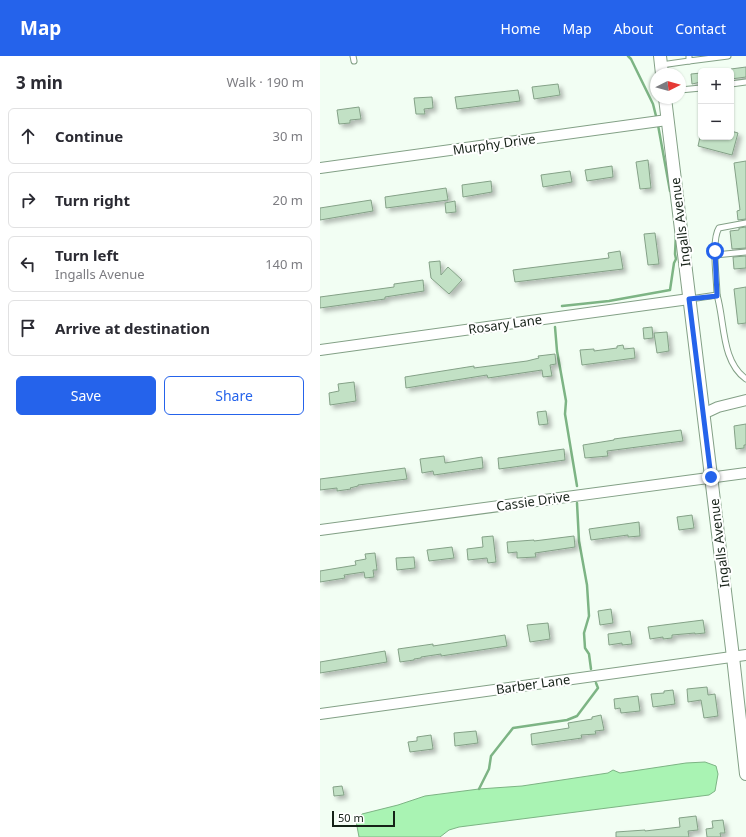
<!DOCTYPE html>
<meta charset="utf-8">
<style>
:root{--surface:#fff;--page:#f2f2f3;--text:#2b2b33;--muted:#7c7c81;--line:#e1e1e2;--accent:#2563eb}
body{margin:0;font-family:"Noto Sans",sans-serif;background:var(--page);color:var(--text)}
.controls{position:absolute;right:12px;top:12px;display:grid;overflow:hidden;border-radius:6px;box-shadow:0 1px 3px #0004}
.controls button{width:36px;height:36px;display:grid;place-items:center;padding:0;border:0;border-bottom:1px solid var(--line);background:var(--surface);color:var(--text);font:20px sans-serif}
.compass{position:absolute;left:330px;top:12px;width:36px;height:36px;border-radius:50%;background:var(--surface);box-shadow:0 1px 3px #0004;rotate:84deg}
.scale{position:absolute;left:12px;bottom:10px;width:63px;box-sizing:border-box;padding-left:4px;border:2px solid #152117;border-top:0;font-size:11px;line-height:14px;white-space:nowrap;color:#152117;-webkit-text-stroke:3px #fff;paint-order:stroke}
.stop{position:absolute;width:12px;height:12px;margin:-9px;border:3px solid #2563eb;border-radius:50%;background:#fff}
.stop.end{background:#2563eb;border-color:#fff;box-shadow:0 1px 4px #0008}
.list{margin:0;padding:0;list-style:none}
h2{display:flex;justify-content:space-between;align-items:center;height:52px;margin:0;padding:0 16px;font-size:17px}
h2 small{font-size:13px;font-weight:400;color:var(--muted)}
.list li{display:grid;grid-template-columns:26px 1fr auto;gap:12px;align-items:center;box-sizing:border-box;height:56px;margin:0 8px 8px;padding:0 8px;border:1px solid var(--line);border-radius:6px}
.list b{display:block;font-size:15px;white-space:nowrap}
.list p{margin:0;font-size:13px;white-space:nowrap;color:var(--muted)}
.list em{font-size:13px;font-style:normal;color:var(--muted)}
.actions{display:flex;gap:8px;padding:12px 16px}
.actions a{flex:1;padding:9px 0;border:1px solid var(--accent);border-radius:6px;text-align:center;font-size:14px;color:var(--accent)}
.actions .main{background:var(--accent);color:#fff}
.icon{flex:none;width:22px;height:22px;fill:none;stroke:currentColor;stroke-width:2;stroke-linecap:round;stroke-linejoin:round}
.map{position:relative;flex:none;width:426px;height:781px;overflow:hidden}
header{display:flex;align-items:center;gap:24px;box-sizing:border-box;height:56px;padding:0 20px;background:var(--accent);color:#fff}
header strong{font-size:19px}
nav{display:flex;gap:22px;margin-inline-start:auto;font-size:14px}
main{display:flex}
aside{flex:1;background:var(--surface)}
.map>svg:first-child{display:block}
.water{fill:#a9f3b3;stroke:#7db484}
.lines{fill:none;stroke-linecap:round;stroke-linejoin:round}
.stream{stroke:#7db484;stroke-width:2.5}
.building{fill:#c2e1c5;stroke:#84a187;filter:url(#shadow)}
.service-casing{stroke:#83a086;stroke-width:7}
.minor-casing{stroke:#83a086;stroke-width:12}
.tertiary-casing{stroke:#83a086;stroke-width:14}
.service{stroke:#fff;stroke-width:5}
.minor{stroke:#fff;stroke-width:10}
.tertiary{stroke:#fff;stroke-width:12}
.route{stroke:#2563eb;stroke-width:5}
.labels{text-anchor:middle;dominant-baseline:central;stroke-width:4;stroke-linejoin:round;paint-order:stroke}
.street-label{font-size:13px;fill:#152117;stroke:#fff}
</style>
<header>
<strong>Map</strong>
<nav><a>Home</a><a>Map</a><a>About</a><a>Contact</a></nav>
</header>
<main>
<aside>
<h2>3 min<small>Walk · 190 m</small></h2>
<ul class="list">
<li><svg class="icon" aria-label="ahead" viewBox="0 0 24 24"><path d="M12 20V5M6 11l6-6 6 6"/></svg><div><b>Continue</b></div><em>30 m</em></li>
<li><svg class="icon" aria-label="right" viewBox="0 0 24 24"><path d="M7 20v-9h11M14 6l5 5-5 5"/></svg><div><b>Turn right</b></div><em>20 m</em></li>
<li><svg class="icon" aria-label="left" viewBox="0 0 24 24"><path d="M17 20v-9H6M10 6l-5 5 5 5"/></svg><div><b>Turn left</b><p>Ingalls Avenue</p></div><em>140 m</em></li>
<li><svg class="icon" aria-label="arrive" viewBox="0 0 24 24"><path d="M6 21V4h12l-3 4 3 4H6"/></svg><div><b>Arrive at destination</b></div></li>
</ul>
<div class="actions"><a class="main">Save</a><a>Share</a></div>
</aside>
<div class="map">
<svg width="426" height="781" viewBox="0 0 426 781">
<defs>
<filter id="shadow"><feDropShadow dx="3.5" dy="3.5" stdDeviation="2" flood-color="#0004"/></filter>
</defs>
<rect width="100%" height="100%" fill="#f2fef3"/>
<polygon class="water" points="385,706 396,710 398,718 395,735 389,739 139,771 129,774 120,781 39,781 36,765 42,758 78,749 105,740 159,733 202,730 288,717 293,714 300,717 366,707"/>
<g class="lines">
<g class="stream">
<polyline points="308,0 311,3 333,48 337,64"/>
<polyline points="338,69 350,135"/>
<polyline points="242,250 289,245 350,234 354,207 356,203 355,198 356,177"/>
<polyline points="235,271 237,295 246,345 245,358 257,430"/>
<polyline points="257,447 259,485 267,529 269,560 264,577 265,592 269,598 271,613"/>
<polyline points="159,733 169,713 171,700 193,672 247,664 257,660 278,632 276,627"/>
</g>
</g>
<g class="building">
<polygon points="426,11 426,21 411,23 411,13"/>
<polygon points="381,17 381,26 372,28 371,18"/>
<polygon points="238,28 240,39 214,43 212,31"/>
<polygon points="198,34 200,45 137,53 135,41"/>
<polygon points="112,41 113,52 104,53 105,58 96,58 94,42"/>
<polygon points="39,51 41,63 30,64 30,67 19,68 17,54"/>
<polygon points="411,75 418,77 412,99 378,90 380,81 411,81"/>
<polygon points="328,104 331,132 320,133 316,106"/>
<polygon points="426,105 426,163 418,164 417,155 420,154 414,107"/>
<polygon points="292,110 293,121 267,125 265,114"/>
<polygon points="250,115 252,126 223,131 221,119"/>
<polygon points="171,125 172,136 143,141 142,129"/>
<polygon points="126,132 128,144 66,152 65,141"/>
<polygon points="51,144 53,155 0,164 0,152"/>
<polygon points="135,145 136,156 126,157 125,147"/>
<polygon points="426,171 426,192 412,193 410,175 419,174 419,172"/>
<polygon points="335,177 339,208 328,209 324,178"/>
<polygon points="300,195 303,213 195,226 193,214 289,202 288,197"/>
<polygon points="426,200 426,212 414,213 413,201"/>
<polygon points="120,205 121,219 128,211 142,224 129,238 111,222 109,206"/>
<polygon points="103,224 104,235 65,241 65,243 0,252 0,241 74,231 74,228"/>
<polygon points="426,231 426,267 418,268 414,233"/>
<polygon points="332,271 333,282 324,283 323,272"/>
<polygon points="347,276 349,295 337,297 334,277"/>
<polygon points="303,289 304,293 314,292 315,302 262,309 260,294 274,293 274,295 297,292 297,290"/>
<polygon points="235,298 236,308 230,309 232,320 223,321 222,314 168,322 167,319 86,332 85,321 154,310 154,312 207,305 219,302 218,300"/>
<polygon points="34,326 36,345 10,349 9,337 19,335 18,328"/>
<polygon points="226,355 228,368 219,369 217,356"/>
<polygon points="426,368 426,389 424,389 424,392 416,393 414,370"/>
<polygon points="361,374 363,385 287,395 288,400 265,402 263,389 294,384 294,383"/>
<polygon points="244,393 245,404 179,413 178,402"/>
<polygon points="124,400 125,407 162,401 163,412 114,419 113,415 102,417 100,403"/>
<polygon points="85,412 87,423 38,429 38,430 30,432 31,433 17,435 17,432 0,434 0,423"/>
<polygon points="372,459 374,472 359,474 357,461"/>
<polygon points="319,466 320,480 308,481 308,479 271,484 269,473"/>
<polygon points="173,480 176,506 168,507 167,502 148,504 147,493 163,491 162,481"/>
<polygon points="254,480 255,491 215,497 216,501 197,502 197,496 188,497 187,486 214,484 214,485"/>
<polygon points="132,491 134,502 109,505 107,494"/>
<polygon points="55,497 57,514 53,514 54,521 45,522 44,516 24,519 25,522 0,526 0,515 36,509 35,505 46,503 45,498"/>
<polygon points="94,501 95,512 77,514 76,502"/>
<polygon points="291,553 293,567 280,569 278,555"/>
<polygon points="383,564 385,577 375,578 375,577 352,579 352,582 343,583 343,581 330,583 328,571"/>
<polygon points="228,567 230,583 210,586 207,569"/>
<polygon points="310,575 312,588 302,589 302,587 289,589 288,578"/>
<polygon points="185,579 187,590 121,600 121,598 101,601 101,602 94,603 94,604 80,606 78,593 113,588 113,590"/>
<polygon points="65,595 67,606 0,617 0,606"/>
<polygon points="387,631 388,639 395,638 398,660 384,662 381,644 368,646 367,633"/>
<polygon points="353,634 355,648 333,651 331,638 344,637 344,635"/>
<polygon points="318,640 320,655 301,657 300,652 295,653 294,643"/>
<polygon points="281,659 284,674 275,675 276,678 261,679 262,682 212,689 211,678 249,672 248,667 272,663 272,661"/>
<polygon points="156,675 158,687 135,690 134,677"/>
<polygon points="111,679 113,693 90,696 88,686 97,685 97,681"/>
<polygon points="22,730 24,739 14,740 13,731"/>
<polygon points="376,760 378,774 368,775 369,781 296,781 296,776 325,774 325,775 360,771 359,762"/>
<polygon points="403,764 405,777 400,777 401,781 387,781 386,773 393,772 392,765"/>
</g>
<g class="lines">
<defs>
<g id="service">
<polyline points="33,0 34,5"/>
<polyline points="369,0 369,5 408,0"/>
<polyline points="341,9 369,5"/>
<polyline points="411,28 426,26"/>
<polyline points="360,34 381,32"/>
<polyline points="395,199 426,196"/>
<path d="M397,239C397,224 391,184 399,172L426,167"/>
<path d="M370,243L397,239C405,266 401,305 426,323"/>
</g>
<g id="minor">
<polyline points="0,112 347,64"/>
<polyline points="0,294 369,243"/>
<polyline points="383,358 398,351 426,344"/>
<polyline points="0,474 426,417"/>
<polyline points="0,658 426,599"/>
</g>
<g id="tertiary">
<polyline points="340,0 342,18"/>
<polyline points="345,42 413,601 426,718"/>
</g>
</defs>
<use href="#service" class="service-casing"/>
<use href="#minor" class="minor-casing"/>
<use href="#tertiary" class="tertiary-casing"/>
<use href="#service" class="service"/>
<use href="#minor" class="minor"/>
<use href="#tertiary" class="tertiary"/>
</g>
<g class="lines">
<polyline class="route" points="391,421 369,243 397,240 395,195"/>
</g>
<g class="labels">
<g class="street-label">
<text transform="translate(174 88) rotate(-8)">Murphy Drive</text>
<text transform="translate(360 166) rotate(-97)">Ingalls Avenue</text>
<text transform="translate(185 268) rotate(-8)">Rosary Lane</text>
<text transform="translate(213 445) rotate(-8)">Cassie Drive</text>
<text transform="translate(399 487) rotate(-97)">Ingalls Avenue</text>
<text transform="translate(213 628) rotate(-8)">Barber Lane</text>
</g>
</g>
</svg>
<div class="controls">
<button>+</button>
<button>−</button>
</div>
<svg class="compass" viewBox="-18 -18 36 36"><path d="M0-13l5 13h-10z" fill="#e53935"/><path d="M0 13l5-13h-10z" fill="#7c7c81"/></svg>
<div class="scale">50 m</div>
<div class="stop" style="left:395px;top:195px"></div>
<div class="stop end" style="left:391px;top:421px"></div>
</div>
</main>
